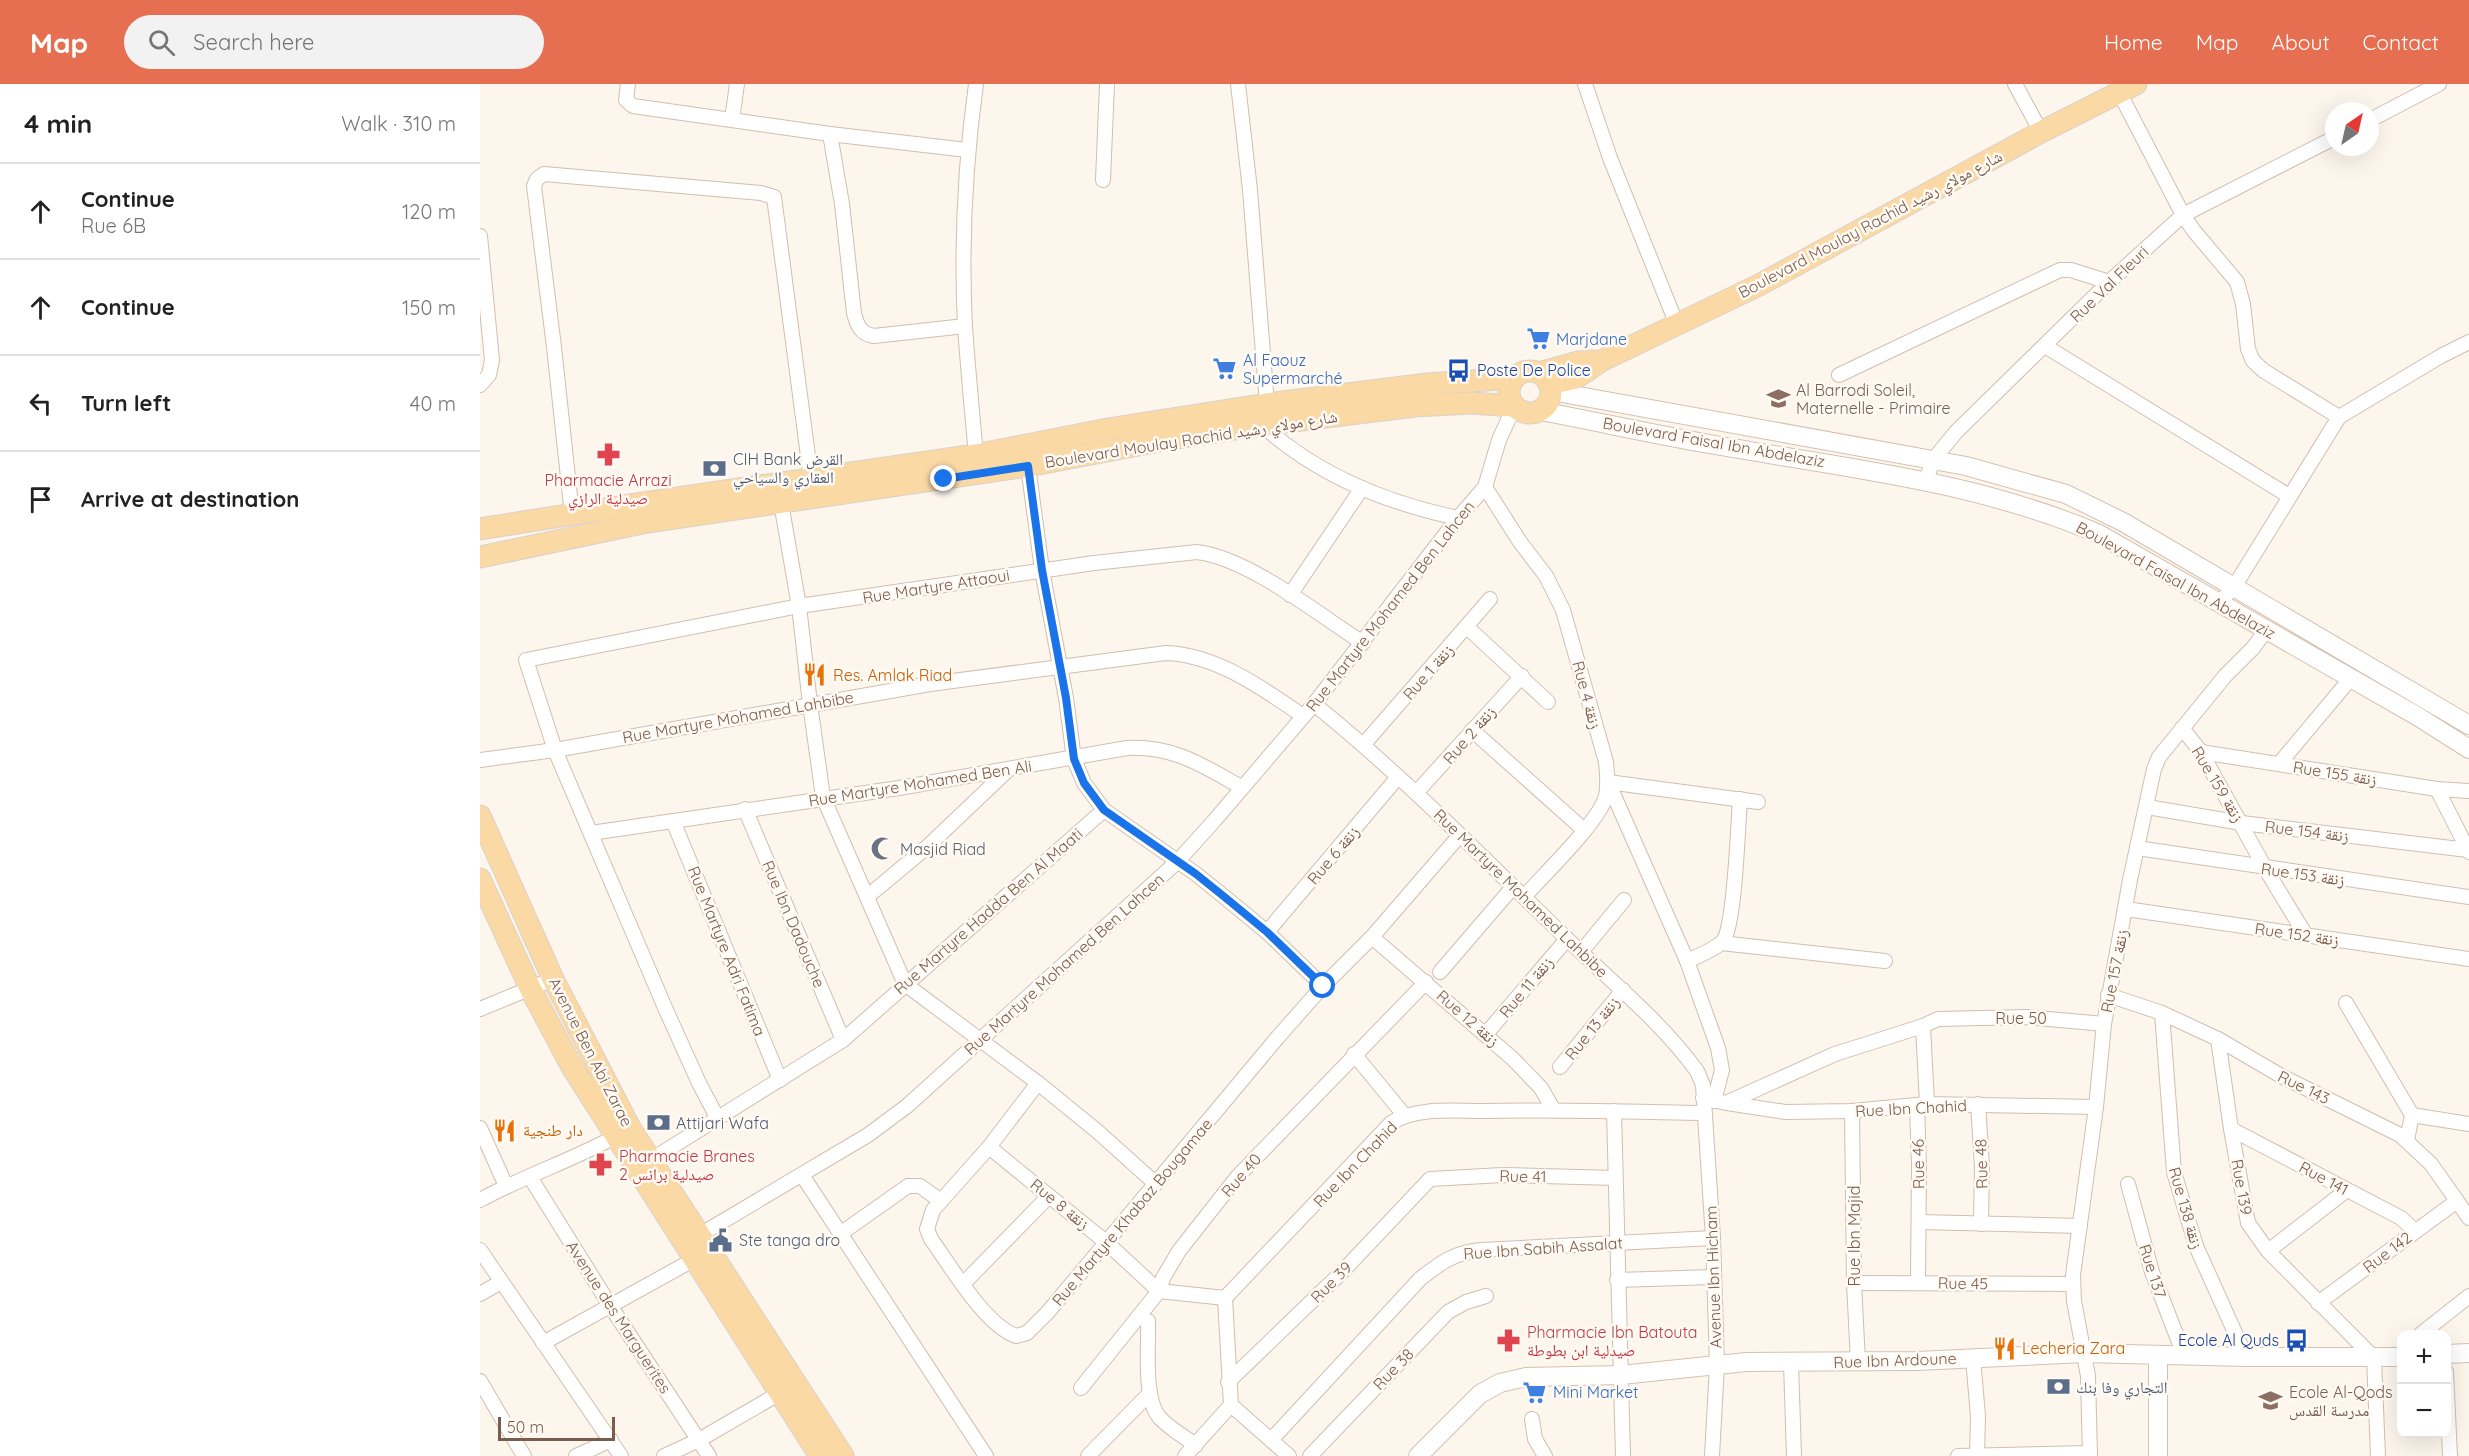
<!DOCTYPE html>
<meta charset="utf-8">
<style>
:root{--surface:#fff;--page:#f2f2f2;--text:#222;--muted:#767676;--line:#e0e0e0;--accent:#e76f51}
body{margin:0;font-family:Quicksand,"Noto Naskh Arabic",sans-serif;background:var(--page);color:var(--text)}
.controls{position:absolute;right:18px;bottom:18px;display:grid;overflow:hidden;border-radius:12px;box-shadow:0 6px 24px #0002}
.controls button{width:54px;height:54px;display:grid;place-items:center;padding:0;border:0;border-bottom:2px solid var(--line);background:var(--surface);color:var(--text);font:30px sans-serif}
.compass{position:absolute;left:1845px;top:18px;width:54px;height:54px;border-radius:50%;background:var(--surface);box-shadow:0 6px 24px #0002;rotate:34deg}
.scale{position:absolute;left:18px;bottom:15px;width:117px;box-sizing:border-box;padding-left:6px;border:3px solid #7a5c4d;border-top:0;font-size:16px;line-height:21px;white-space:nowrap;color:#7a5c4d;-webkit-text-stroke:4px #fffaf3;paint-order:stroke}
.stop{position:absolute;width:18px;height:18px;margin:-14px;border:4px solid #1a73e8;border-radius:50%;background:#fff}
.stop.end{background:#1a73e8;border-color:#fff;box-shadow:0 2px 6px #0008}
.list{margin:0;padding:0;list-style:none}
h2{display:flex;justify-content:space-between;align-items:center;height:78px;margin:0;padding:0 24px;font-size:26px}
h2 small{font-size:20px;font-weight:400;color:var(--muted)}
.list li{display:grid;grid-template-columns:39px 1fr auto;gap:18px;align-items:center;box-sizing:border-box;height:96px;padding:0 24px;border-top:2px solid var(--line)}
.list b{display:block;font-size:22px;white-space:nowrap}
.list p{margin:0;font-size:20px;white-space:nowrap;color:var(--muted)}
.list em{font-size:20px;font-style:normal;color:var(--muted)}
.icon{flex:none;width:33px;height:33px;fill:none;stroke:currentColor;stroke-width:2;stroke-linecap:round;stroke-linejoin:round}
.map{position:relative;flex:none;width:1989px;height:1372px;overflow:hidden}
header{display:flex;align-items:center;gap:36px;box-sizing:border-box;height:84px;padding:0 30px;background:var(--accent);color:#fff}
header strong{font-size:28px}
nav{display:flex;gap:33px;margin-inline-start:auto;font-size:21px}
.search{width:420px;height:54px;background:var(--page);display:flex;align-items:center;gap:15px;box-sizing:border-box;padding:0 21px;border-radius:33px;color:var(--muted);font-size:22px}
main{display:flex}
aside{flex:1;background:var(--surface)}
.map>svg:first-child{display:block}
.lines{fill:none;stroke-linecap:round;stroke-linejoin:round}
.street-casing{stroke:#d1beb0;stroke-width:16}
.secondary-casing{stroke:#d6c0b0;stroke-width:20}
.primary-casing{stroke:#dad1cd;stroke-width:23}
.street{stroke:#fff;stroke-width:14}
.secondary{stroke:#fff;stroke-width:18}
.primary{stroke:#fbd9a5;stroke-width:21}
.route{stroke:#1a73e8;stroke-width:8}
.labels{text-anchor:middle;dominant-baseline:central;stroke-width:5;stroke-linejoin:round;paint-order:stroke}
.street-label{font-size:16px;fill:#7a5c4d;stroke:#fffaf3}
.shop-label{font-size:16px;fill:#366cbe;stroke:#fffaf3;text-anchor:start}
.transit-label{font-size:16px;fill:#164399;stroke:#fffaf3;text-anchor:start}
.education-label{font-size:16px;fill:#785e54;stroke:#fffaf3;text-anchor:start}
.service-label{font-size:16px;fill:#4e5e75;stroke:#fffaf3;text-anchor:start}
.health-label{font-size:16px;fill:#be3a42;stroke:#fffaf3;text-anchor:start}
.food-label{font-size:16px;fill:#c56008;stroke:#fffaf3;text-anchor:start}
.worship-label{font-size:16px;fill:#5b616d;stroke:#fffaf3;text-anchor:start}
</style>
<header>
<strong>Map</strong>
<div class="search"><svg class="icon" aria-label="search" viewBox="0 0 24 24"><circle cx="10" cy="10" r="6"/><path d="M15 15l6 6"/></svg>Search here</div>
<nav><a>Home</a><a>Map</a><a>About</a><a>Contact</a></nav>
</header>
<main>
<aside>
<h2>4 min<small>Walk · 310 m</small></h2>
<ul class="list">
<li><svg class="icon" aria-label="ahead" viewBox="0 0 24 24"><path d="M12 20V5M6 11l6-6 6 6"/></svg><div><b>Continue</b><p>Rue 6B</p></div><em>120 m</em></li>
<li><svg class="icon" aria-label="ahead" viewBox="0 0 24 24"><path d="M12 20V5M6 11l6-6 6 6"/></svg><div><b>Continue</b></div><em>150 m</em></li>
<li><svg class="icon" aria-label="left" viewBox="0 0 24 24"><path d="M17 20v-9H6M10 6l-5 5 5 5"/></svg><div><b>Turn left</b></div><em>40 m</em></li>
<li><svg class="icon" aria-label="arrive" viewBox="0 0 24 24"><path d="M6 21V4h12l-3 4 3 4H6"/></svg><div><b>Arrive at destination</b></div></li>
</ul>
</aside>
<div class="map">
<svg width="1989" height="1372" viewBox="0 0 1989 1372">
<rect width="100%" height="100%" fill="#fdf6ec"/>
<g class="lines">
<defs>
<g id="street">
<polyline points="148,0 146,16 153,22 350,50 487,66"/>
<polyline points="758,0 770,106 787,320"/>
<polyline points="1105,0 1130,74 1197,241"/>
<polyline points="1535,0 1561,48"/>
<polyline points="1639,8 1703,131 1714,147 1757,198 1763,220 1768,265 1773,277 1784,287 1859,333"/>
<polyline points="252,36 257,0"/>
<polyline points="1890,36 1959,0"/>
<path d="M350,50L362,120L374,229C377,242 381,250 394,252L485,242"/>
<polyline points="623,96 627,0"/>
<polyline points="0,152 12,276 9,291 0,301"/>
<polyline points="1565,262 1809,412"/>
<polyline points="1359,291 1580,186 1591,186 1629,198"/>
<path d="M782,341C836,390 907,419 978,434"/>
<path d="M496,371C492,328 488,285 485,243C481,162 485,80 496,0"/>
<polyline points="548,382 562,486 586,614 594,675 604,699 624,726 716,790 747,815 787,848 843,902"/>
<polyline points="1446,397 1453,376 1476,348 1629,198 1703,131 1854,54"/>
<path d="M1005,403L1040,458L1066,492L1083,526L1126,678C1127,690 1129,704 1125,715C1115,742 1064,790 1044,813"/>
<polyline points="301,419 319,522 330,620 343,713 425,900 558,999 617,1047 676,1100"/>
<polyline points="92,431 74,263 54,102 57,95 64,90 281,109 294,113 331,395"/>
<polyline points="810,511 882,404"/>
<polyline points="1739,519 1754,503 1859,333 1961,272 1989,258"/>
<polyline points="987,543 1068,618"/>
<path d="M834,620C922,691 1001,772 1082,850C1128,895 1179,935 1217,987L1223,1001L1233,1154L1237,1281L1232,1372"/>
<polyline points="1702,644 1721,668 1785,784 1825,850"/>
<polyline points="992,646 1104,746"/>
<polyline points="884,660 1010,515"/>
<polyline points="1721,668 1957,705 1989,707"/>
<path d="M0,676L75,666L450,600L686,569C737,571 782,604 823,632"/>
<polyline points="1799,680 1871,594"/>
<polyline points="1128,698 1207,877 1238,964 1242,986 1234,1017"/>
<polyline points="1128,698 1278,718"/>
<polyline points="1957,705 1989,768"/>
<polyline points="936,709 1042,592"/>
<polyline points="1667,723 1762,739 1988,766"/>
<polyline points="265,725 363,956"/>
<polyline points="193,737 300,996"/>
<path d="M111,749L419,704L647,664C694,662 722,681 761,703"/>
<polyline points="1657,764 1989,813"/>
<polyline points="388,812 447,763 528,686"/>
<polyline points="1646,825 1989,875"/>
<polyline points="787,848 918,693"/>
<polyline points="892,853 1033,975 1061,1004 1073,1025"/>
<polyline points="1241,859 1405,877"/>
<polyline points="1101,868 1144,816"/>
<path d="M1207,877C1217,872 1235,866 1243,857C1255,842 1258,740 1260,715"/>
<polyline points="960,888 1033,803"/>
<polyline points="1628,911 1682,929 1738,955 1803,993 1920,1051 1951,1080 1989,1134"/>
<polyline points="1866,919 1932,1031 1927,1056"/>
<polyline points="0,925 73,895"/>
<polyline points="1682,929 1694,1088 1716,1162 1766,1273"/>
<polyline points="1443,942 1447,1020"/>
<polyline points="1006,950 1087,855"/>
<polyline points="1738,955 1751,1045 1768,1139 1788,1167 1894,1274 1898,1372"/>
<polyline points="874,970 925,1032"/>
<polyline points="1080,983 1143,906"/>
<path d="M558,999L509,1063L453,1126L447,1145L451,1155C472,1184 504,1240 536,1252L547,1249L568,1228L798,953L843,902L892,853L980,751"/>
<polyline points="1223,1014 1246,1019 1355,970 1443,942 1458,935 1547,933 1624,940"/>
<polyline points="1247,1019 1305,1028 1372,1027 1447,1020 1616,1023"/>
<polyline points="1498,1020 1502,1082 1501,1140"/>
<polyline points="1437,1022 1439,1081 1438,1198"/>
<polyline points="1134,1027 1143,1372"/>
<polyline points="1372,1027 1374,1199 1378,1278"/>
<polyline points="1932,1031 1989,1040"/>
<path d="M238,1035L219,999L186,926L75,666L46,576L319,522L614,479L717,468C768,474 838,530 883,559"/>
<polyline points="0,1044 26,1102"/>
<polyline points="1751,1045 1921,1134 1935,1147"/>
<polyline points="509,1063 627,1159 679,1207 745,1214"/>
<polyline points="166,1079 363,956 624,726"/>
<polyline points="322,1091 506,1372"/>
<polyline points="50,1093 131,1223 229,1372"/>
<polyline points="1648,1100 1672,1188 1704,1271"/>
<path d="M0,1116C46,1091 96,1075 142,1049"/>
<polyline points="1439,1138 1600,1142"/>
<polyline points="360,1150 428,1102 440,1102 461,1117"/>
<polyline points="218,1152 388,1051 427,1022 697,778 734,737 834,620 978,434 1005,403 1019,356 1029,334 1037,325"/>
<polyline points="0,1166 141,1372"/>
<polyline points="1788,1167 1867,1106"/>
<polyline points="1137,1196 1233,1193"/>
<polyline points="1374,1199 1593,1200"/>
<polyline points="483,1200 569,1112"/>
<polyline points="0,1210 21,1198"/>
<polyline points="1838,1219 1977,1117"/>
<path d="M668,1237C669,1262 663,1313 679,1333C689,1344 704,1353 716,1361"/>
<polyline points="1941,1250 1989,1212"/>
<polyline points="63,1259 213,1176"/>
<polyline points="1493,1274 1498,1332 1497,1372"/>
<polyline points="1311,1279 1314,1372"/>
<polyline points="1966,1288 1970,1372"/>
<polyline points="0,1297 44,1372"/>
<polyline points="748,1298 861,1189 950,1095 1023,1091 1135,1094"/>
<polyline points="601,1304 679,1207 683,1194 699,1167 758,1092 946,898"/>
<polyline points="1052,1335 1055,1355 1065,1372"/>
<path d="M791,1356L940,1195C960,1179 975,1168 1001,1166L1233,1154"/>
<polyline points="96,1372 131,1356"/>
<polyline points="184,1372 219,1356 300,1309"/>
<polyline points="608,1372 670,1309"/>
<polyline points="705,1372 751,1321"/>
<path d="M809,1372L751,1321L745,1214L911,1039C936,1023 973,1027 1001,1027C1075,1025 1150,1028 1224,1029"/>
<polyline points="830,1372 968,1228 986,1218 1006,1212"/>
<polyline points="1478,1372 1610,1369"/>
<polyline points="1610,1372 1608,1292 1594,1217 1593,1191 1616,1023 1624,940 1650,796 1674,685 1679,673 1745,592 1773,564 1787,545"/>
</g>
<g id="secondary">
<polyline points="1071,307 1486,382 1586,410 1643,438 1989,641"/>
<path d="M1061,327C1119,338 1177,351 1235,361C1365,384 1496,397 1619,450L1937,632L1989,665"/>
<polyline points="1966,1270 1989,1269"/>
<polyline points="1678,1271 1678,1372"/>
<polyline points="938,1372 1000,1310 1020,1299 1046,1293 1141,1291 1266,1278 1437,1277 1605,1269 1766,1273 1922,1273"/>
</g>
<g id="primary">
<circle cx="1050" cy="308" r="21"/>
<polyline points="1059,289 1098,278 1114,277"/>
<polyline points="1069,300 1096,294 1121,277 1279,201 1561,48 1656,0"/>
<polyline points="0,445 162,419 496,371 628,345 787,320 948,300 1034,294"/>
<polyline points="0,473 167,438 548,382 684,356 782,341 935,322 991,319 1033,322"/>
<polyline points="0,732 73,895 150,1044 363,1372"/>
<polyline points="0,795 50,904 92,983 340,1372"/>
</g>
</defs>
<use href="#street" class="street-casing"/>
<use href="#secondary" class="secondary-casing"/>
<use href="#primary" class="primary-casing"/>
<use href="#street" class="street"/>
<use href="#secondary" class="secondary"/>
<use href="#primary" class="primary"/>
</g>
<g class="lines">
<polyline class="route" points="464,395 548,382 562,486 586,614 594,675 604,699 624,726 716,790 747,815 787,848 843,902"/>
</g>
<defs>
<symbol id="supermarket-bare" viewBox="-9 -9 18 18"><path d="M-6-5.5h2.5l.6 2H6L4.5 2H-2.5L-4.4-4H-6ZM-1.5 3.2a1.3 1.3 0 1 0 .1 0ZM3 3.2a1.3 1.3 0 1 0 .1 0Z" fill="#3f7fe0" stroke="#fffaf3" stroke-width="2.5" paint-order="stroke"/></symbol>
<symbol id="bus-bare" viewBox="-9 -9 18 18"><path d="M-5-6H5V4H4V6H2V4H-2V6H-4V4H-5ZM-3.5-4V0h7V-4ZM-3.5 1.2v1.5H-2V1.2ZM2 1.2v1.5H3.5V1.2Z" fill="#1a4fb4" stroke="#fffaf3" stroke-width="2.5" paint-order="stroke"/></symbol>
<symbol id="school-bare" viewBox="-9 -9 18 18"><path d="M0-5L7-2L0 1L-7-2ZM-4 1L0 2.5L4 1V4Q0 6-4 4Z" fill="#8d6e63" stroke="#fffaf3" stroke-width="2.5" paint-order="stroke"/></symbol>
<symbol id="pharmacy-bare" viewBox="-9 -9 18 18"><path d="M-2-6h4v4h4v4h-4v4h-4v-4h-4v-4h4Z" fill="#e0444e" stroke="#fffaf3" stroke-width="2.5" paint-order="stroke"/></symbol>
<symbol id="bank-bare" viewBox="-9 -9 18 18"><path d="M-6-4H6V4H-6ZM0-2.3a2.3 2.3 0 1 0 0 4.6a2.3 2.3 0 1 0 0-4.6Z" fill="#5c6f8a" stroke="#fffaf3" stroke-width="2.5" paint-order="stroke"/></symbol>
<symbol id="restaurant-bare" viewBox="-9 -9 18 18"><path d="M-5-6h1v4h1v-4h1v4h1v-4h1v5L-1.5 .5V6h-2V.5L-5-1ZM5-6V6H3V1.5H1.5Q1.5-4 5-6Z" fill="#e8710a" stroke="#fffaf3" stroke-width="2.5" paint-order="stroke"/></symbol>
<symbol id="mosque-bare" viewBox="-9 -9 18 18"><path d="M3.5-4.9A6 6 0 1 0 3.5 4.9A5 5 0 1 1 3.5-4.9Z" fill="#6b7280" stroke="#fffaf3" stroke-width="2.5" paint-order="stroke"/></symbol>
<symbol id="civic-bare" viewBox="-9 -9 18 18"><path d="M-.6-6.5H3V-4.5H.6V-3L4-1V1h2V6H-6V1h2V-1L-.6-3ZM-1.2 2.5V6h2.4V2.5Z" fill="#5c6f8a" stroke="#fffaf3" stroke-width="2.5" paint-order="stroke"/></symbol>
</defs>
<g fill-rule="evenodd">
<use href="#supermarket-bare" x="1042" y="238" width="33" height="33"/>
<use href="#supermarket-bare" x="728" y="268" width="33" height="33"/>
<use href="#bus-bare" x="962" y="270" width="33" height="33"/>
<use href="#school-bare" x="1282" y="298" width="33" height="33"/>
<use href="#pharmacy-bare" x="112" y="354" width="33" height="33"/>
<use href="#bank-bare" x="218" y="368" width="33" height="33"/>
<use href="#restaurant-bare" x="318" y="574" width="33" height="33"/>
<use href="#mosque-bare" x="386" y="748" width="33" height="33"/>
<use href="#bank-bare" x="162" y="1022" width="33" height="33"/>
<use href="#restaurant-bare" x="8" y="1030" width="33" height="33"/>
<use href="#pharmacy-bare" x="104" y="1064" width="33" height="33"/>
<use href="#civic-bare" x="224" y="1140" width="33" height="33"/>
<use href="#bus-bare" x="1800" y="1240" width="33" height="33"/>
<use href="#pharmacy-bare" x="1012" y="1240" width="33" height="33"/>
<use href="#restaurant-bare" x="1508" y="1248" width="33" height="33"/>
<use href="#bank-bare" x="1562" y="1286" width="33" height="33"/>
<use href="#supermarket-bare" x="1038" y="1292" width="33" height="33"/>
<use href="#school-bare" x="1774" y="1300" width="33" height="33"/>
</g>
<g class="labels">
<g class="street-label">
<text transform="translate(1390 140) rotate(-28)">Boulevard Moulay Rachid شارع مولاي رشيد</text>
<text transform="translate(1629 200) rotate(-44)">Rue Val Fleuri</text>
<text transform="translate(711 355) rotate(-9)">Boulevard Moulay Rachid شارع مولاي رشيد</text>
<text transform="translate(1234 358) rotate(10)">Boulevard Faisal Ibn Abdelaziz</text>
<text transform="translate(1696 496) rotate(29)">Boulevard Faisal Ibn Abdelaziz</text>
<text transform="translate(456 502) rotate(-9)">Rue Martyre Attaoui</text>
<text transform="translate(910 522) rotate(-52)">Rue Martyre Mohamed Ben Lahcen</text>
<text transform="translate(948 588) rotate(-49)">Rue 1 زنقة</text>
<text transform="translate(1107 611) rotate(75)">Rue 4 زنقة</text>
<text transform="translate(258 633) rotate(-10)">Rue Martyre Mohamed Lahbibe</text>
<text transform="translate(989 651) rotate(-49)">Rue 2 زنقة</text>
<text transform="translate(1855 689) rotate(9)">Rue 155 زنقة</text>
<text transform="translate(440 699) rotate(-9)">Rue Martyre Mohamed Ben Ali</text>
<text transform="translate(1738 700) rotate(59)">Rue 159 زنقة</text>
<text transform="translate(1827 747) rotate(7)">Rue 154 زنقة</text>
<text transform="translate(853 771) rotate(-50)">Rue 6 زنقة</text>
<text transform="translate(1823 790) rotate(8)">Rue 153 زنقة</text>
<text transform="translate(1041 809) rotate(44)">Rue Martyre Mohamed Lahbibe</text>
<text transform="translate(508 827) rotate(-41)">Rue Martyre Hadda Ben Al Maati</text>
<text transform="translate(314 840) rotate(67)">Rue Ibn Dadouche</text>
<text transform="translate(1817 850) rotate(8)">Rue 152 زنقة</text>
<text transform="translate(247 867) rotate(68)">Rue Martyre Adri Fatima</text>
<text transform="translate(584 880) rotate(-42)">Rue Martyre Mohamed Ben Lahcen</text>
<text transform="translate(1634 887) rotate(-79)">Rue 157 زنقة</text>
<text transform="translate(1046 903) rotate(-50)">Rue 11 زنقة</text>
<text transform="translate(988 934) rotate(41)">Rue 12 زنقة</text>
<text x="1541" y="934">Rue 50</text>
<text transform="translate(1112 944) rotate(-51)">Rue 13 زنقة</text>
<text transform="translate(111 968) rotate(63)">Avenue Ben Abi Zarae</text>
<text transform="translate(1824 1003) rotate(26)">Rue 143</text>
<text transform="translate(1431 1024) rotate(-3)">Rue Ibn Chahid</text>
<text transform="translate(875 1080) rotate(-46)">Rue Ibn Chahid</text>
<text transform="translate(1438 1080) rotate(-91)">Rue 46</text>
<text transform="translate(1501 1080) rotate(-92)">Rue 48</text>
<text transform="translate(761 1091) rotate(-49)">Rue 40</text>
<text transform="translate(1043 1092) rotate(1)">Rue 41</text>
<text transform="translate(1844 1094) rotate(28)">Rue 141</text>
<text transform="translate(1762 1103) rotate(80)">Rue 139</text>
<text transform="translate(580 1120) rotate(39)">Rue 8 زنقة</text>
<text transform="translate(1706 1124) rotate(74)">Rue 138 زنقة</text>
<text transform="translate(652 1128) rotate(-50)">Rue Martyre Khabaz Bougamae</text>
<text transform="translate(1374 1152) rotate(-90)">Rue Ibn Majid</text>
<text transform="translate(1063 1164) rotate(-4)">Rue Ibn Sabih Assalat</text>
<text transform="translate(1907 1168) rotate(-37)">Rue 142</text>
<text transform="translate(1673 1187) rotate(72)">Rue 137</text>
<text transform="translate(1233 1193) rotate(-92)">Avenue Ibn Hicham</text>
<text transform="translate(851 1198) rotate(-45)">Rue 39</text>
<text transform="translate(1483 1199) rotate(1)">Rue 45</text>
<text transform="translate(139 1233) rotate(57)">Avenue des Marguerites</text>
<text transform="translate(1415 1276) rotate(-2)">Rue Ibn Ardoune</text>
<text transform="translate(913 1285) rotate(-46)">Rue 38</text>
</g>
<g class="shop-label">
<text x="1076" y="255">Marjdane</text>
<text x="763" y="276">Al Faouz<tspan x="763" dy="18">Supermarché</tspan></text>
<text x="1073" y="1308">Mini Market</text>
</g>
<g class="transit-label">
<text x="997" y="286">Poste De Police</text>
<text x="1799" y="1256" text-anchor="end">Ecole Al Quds</text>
</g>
<g class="education-label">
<text x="1316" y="306">Al Barrodi Soleil,<tspan x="1316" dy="18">Maternelle - Primaire</tspan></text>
<text x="1809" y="1308">Ecole Al-Qods<tspan x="1809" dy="18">مدرسة القدس</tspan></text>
</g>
<g class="service-label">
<text x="253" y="375">CIH Bank القرض<tspan x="253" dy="18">العقاري والسياحي</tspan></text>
<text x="196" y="1039">Attijari Wafa</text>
<text x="259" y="1156">Ste tanga dro</text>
<text x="1596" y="1303">التجاري وفا بنك</text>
</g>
<g class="health-label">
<text x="128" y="396" text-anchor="middle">Pharmacie Arrazi<tspan x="128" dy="18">صيدلية الرازي</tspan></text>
<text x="139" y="1072">Pharmacie Branes<tspan x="139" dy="18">2 صيدلية برانس</tspan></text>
<text x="1047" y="1248">Pharmacie Ibn Batouta<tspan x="1047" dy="18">صيدلية ابن بطوطة</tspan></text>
</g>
<g class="food-label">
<text x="353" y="591">Res. Amlak Riad</text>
<text x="43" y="1046">دار طنجية</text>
<text x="1542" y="1264">Lecheria Zara</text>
</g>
<g class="worship-label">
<text x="420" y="765">Masjid Riad</text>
</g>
</g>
</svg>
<div class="controls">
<button>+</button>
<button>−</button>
</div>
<svg class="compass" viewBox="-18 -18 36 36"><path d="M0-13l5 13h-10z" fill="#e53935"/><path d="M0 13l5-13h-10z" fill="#767676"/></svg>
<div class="scale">50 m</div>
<div class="stop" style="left:843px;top:902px"></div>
<div class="stop end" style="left:464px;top:395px"></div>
</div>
</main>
